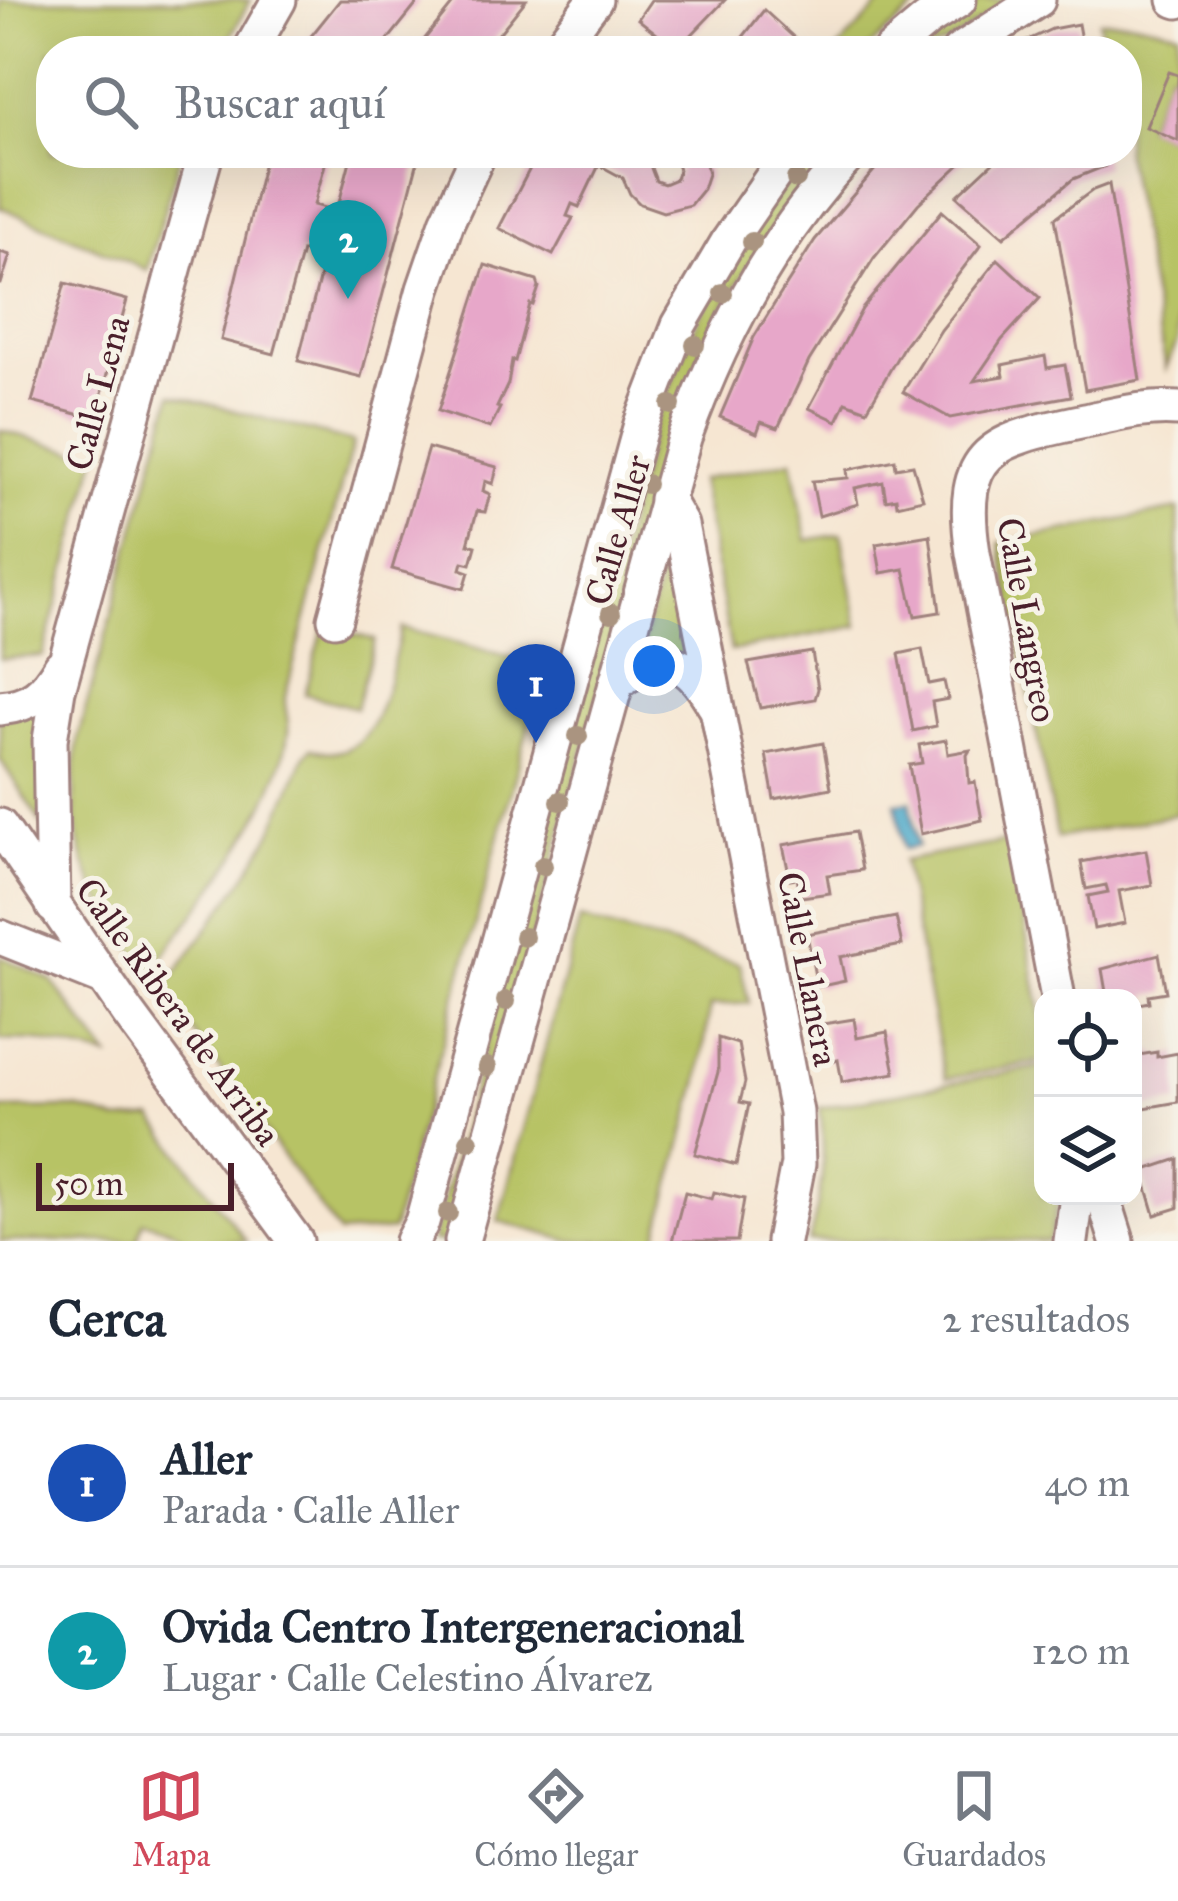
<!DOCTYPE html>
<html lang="es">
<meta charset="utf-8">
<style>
:root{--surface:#fff;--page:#f2f2f3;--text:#1f2937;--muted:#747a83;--line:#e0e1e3;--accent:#d1495b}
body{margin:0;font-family:"IM FELL Great Primer",serif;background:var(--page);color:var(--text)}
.controls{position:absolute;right:36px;bottom:36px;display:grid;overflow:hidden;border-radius:24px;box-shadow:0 12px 48px #0002}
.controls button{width:108px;height:108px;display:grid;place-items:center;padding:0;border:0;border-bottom:3px solid var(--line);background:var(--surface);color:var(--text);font:60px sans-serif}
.scale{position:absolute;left:36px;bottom:30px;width:198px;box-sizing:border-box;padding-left:12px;border:6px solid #4a1f2b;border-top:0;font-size:33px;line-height:42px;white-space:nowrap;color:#4a1f2b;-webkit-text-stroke:9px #f7f3e8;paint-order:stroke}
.you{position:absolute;left:654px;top:666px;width:42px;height:42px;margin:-30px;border:9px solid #fff;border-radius:50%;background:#1a73e8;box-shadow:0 0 0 18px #1a73e833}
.badge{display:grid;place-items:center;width:78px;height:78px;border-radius:50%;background:var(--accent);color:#fff;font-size:39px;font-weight:700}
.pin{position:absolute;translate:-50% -99px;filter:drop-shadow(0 3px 6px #0008)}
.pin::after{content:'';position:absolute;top:63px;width:42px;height:36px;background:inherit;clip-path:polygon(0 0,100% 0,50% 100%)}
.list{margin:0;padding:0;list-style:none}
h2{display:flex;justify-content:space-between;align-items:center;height:156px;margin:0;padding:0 48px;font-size:51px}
h2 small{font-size:39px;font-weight:400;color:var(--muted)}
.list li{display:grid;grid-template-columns:78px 1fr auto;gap:36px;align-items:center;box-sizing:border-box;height:168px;padding:0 48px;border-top:3px solid var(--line)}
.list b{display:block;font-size:45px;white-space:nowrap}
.list p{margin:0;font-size:39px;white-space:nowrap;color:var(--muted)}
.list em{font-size:39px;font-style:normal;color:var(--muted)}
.icon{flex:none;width:66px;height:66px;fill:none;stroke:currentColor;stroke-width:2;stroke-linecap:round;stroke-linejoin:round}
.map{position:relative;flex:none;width:1178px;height:1241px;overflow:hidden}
.search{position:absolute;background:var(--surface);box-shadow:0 12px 48px #0002;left:36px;right:36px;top:36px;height:132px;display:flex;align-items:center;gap:30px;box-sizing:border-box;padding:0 42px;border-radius:48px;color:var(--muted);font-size:45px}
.sheet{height:492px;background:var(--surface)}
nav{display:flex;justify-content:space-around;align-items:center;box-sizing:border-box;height:168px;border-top:3px solid var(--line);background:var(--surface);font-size:33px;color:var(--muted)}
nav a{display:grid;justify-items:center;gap:6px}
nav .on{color:var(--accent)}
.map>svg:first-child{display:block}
.green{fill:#b7c365;stroke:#807148;stroke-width:3}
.water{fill:#4ba8c9;stroke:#4a647a;stroke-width:3}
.building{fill:#e7a7c9;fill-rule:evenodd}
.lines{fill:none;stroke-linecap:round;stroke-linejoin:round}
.street-casing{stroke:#a0827e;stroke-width:39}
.street{stroke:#fff;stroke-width:33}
.tree{fill:#aa9480}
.labels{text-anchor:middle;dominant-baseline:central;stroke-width:10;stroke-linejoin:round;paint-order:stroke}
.street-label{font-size:36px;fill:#4a1f2b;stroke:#f7f3e8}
</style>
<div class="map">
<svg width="1178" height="1241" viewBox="0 0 1178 1241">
<rect width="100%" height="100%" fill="#f7f3e8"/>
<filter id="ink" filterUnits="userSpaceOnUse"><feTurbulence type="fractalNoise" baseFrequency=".00833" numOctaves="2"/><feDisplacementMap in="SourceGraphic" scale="24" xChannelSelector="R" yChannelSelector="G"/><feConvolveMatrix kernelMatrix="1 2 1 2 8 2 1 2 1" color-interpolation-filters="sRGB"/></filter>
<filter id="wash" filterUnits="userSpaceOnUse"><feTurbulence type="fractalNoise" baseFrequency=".004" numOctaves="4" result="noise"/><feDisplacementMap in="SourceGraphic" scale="48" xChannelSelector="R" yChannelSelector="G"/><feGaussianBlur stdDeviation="2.7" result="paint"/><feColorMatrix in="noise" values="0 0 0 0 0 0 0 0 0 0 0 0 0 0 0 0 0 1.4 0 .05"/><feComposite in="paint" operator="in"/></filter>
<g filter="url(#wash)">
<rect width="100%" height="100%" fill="#f6e6d2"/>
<g class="green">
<polygon points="0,0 250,0 223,51 51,51 51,153 181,153 147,270 0,207"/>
<polygon points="885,0 925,0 865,51 836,51"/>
<path d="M981,0H1010C976,19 953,51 914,51Z"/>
<polygon points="1099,21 1130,21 1178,31 1178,67 1169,72 1146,126 1178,141 1178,339 1166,368 1125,153 1127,51 1105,51"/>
<polygon points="813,153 830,153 778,217 714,323 670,434 449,1241 432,1241 654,425 699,318 766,208"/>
<path d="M172,394L353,442L285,697C284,709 290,722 288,733C278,811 198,911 150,972C85,886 65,846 78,737Z"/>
<polygon points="0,430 97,457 43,656 0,659"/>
<polygon points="792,460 807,540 841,534 858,626 731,651 700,480"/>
<polygon points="1178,509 1178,814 1057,838 1000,543"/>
<polygon points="671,533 700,667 641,652"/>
<polygon points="324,626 375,640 356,708 305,694"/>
<path d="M402,628L545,666L392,1230L339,1234L163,990L241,883L271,834L305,755L311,748C379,773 388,674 402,628Z"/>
<polygon points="49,706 41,823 0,759 0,718"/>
<polygon points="1009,841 1043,1025 1043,1061 945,1079 903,861"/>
<polygon points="580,919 740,964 749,1003 710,1006 699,1080 656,1241 571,1241 498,1221"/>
<polygon points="0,956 52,981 109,1057 38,1041 0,1040"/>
<path d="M1043,1066V1196H1060L1049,1241H809C822,1194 827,1156 820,1108Z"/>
<polygon points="77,1108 118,1121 153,1118 246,1241 189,1241 173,1230 143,1221 137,1241 0,1241 0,1109"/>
</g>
<polygon class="water" points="910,801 918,846 904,849 896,803"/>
<g id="blocks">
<g class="building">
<polygon points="340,0 420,0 379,51 299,51"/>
<polygon points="456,0 526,0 485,51 415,51"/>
<polygon points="651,0 725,0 677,50 638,19"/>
<polygon points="764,10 802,45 797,51 732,51"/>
<polygon points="1078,24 1083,51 1004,51 1052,29"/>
<polygon points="1169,72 1178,75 1178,141 1146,127"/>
<polygon points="266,153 328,153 314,205 337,211 352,153 420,153 361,377 298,361 325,257 302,251 274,354 221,340"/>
<path d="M538,153H704L708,174L703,189L690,205L663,212L640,204L630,194L623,178L599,165L579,207L572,204L567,216L573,218L553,255L499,228ZM666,155L676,161L679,170L676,179L664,184L656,181L651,168L655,160Z"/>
<polygon points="889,153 972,153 918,204 874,258 809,361 778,428 761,422 757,433 720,417 754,337 778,298 815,240"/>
<polygon points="1003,153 1102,153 1105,166 1073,179 1004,237 957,196"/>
<polygon points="1109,184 1140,380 1085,390 1055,218 1093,190"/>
<polygon points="942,211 981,245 905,344 867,410 846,402 837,421 809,408 862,309"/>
<polygon points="0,252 10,255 1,284 0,284"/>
<polygon points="998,259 1040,298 1002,340 974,381 1004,376 1002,365 1045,356 1047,368 1065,365 1071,396 950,418 903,392 941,330"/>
<polygon points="485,265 537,281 539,287 533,305 530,304 515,361 512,360 508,384 497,407 500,408 490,428 438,411"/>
<polygon points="65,283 127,300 95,419 32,402"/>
<polygon points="428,448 497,467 493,484 485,481 483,491 490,494 485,512 477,511 468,544 476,546 471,564 463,562 461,569 469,572 464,589 392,569"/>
<polygon points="895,460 896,468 913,465 923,499 897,505 896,498 886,500 883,482 855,488 858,504 819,516 812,481 848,478 847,470"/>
<polygon points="930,535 940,612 915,616 904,569 881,573 876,544"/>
<polygon points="922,649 929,684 944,681 948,699 932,702 936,726 913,731 899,654"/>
<polygon points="812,652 818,689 815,699 760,708 748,663"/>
<polygon points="946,740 948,754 970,750 967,755 969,783 975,782 982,820 921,834 909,765 922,763 919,745"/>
<polygon points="823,743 831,788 774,799 766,754"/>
<polygon points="855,832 862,870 827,875 830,893 801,897 797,878 790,879 783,845"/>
<polygon points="1146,850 1152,885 1119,891 1125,923 1094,929 1088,896 1108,892 1106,885 1086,889 1081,862"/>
<polygon points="896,917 902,945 840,957 845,981 817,987 807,934"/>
<polygon points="1159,954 1166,992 1148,995 1149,1002 1133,1005 1133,998 1107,998 1102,969"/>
<polygon points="854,1019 857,1038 887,1032 895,1073 842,1082 838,1060 831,1062 823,1024"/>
<polygon points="718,1038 738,1044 745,1082 740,1102 749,1104 736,1165 695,1154 718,1072"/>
<polygon points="1157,1052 1157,1057 1178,1053 1178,1102 1133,1110 1133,1056"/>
<polygon points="1178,1159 1178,1208 1155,1215 1142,1171"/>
<polygon points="685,1192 712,1199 714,1192 744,1199 737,1241 672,1241"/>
</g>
</g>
</g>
<g filter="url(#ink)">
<use href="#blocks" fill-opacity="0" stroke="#a0827e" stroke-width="3"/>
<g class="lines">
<defs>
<g id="street">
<polyline points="1175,0 1178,1"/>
<polyline points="250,51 279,0"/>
<polyline points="556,51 595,0"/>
<polyline points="890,51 927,20 959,0"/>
<polyline points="959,51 1038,0"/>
<polyline points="666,499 681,525 796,1112 798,1164 783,1241"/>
<polyline points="335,619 424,289 447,222 479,153"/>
<path d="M616,683C662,651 686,655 714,705"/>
<path d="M0,708C32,705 45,693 61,666"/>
<polyline points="0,826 128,1013 296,1241"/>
<polyline points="53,906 50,740 58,690 206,153"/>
<polyline points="0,937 103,978"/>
<path d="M1058,998L973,553C957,448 993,440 1085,421C1115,415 1146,406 1178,409"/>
<polyline points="1103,1196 1117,1241"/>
<polyline points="412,1241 422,1222 641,424 679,325 729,240 789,153"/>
<path d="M462,1241L684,438C722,332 774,235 851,153"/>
<polyline points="1071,1241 1077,1196"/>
</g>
</defs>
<use href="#street" class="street-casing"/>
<use href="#street" class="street"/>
</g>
<g class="tree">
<circle cx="796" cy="179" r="10"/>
<circle cx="752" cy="242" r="10"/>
<circle cx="723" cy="293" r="10"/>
<circle cx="695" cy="345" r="10"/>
<circle cx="671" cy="405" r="10"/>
<circle cx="646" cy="484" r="10"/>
<circle cx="611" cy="613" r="10"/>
<circle cx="578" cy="736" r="10"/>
<circle cx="560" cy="801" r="10"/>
<circle cx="543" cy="866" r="10"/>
<circle cx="524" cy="937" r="10"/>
<circle cx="506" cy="1001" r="10"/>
<circle cx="487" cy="1067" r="10"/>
<circle cx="469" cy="1141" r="10"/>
<circle cx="448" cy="1213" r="10"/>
</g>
</g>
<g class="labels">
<g class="street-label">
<text transform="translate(98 393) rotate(-75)">Calle Lena</text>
<text transform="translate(618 530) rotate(-74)">Calle Aller</text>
<text transform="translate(1027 620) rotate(80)">Calle Langreo</text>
<text transform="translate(808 969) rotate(79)">Calle Llanera</text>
<text transform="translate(178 1012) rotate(54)">Calle Ribera de Arriba</text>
</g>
</g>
</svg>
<div class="controls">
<button><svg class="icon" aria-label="locate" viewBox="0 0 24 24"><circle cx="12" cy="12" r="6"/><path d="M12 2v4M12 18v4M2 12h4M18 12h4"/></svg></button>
<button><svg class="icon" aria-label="layers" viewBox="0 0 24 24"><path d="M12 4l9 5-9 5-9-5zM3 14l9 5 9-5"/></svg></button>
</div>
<div class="scale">50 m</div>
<div class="you"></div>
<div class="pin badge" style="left:536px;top:743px;background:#1a4fb4">1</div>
<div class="pin badge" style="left:348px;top:299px;background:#0f9aa8">2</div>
<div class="search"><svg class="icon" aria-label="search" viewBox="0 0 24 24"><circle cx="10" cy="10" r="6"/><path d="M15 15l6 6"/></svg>Buscar aquí</div>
</div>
<section class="sheet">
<h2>Cerca<small>2 resultados</small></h2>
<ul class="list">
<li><span class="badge" style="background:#1a4fb4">1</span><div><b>Aller</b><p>Parada · Calle Aller</p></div><em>40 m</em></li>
<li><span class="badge" style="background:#0f9aa8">2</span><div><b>Ovida Centro Intergeneracional</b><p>Lugar · Calle Celestino Álvarez</p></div><em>120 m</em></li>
</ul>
</section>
<nav>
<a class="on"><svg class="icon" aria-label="map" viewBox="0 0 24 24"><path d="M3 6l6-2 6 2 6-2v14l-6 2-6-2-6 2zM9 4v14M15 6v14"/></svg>Mapa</a>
<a><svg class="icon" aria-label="directions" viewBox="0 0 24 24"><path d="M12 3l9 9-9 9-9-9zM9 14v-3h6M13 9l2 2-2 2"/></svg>Cómo llegar</a>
<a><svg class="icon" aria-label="saved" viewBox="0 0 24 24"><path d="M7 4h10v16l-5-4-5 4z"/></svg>Guardados</a>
</nav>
